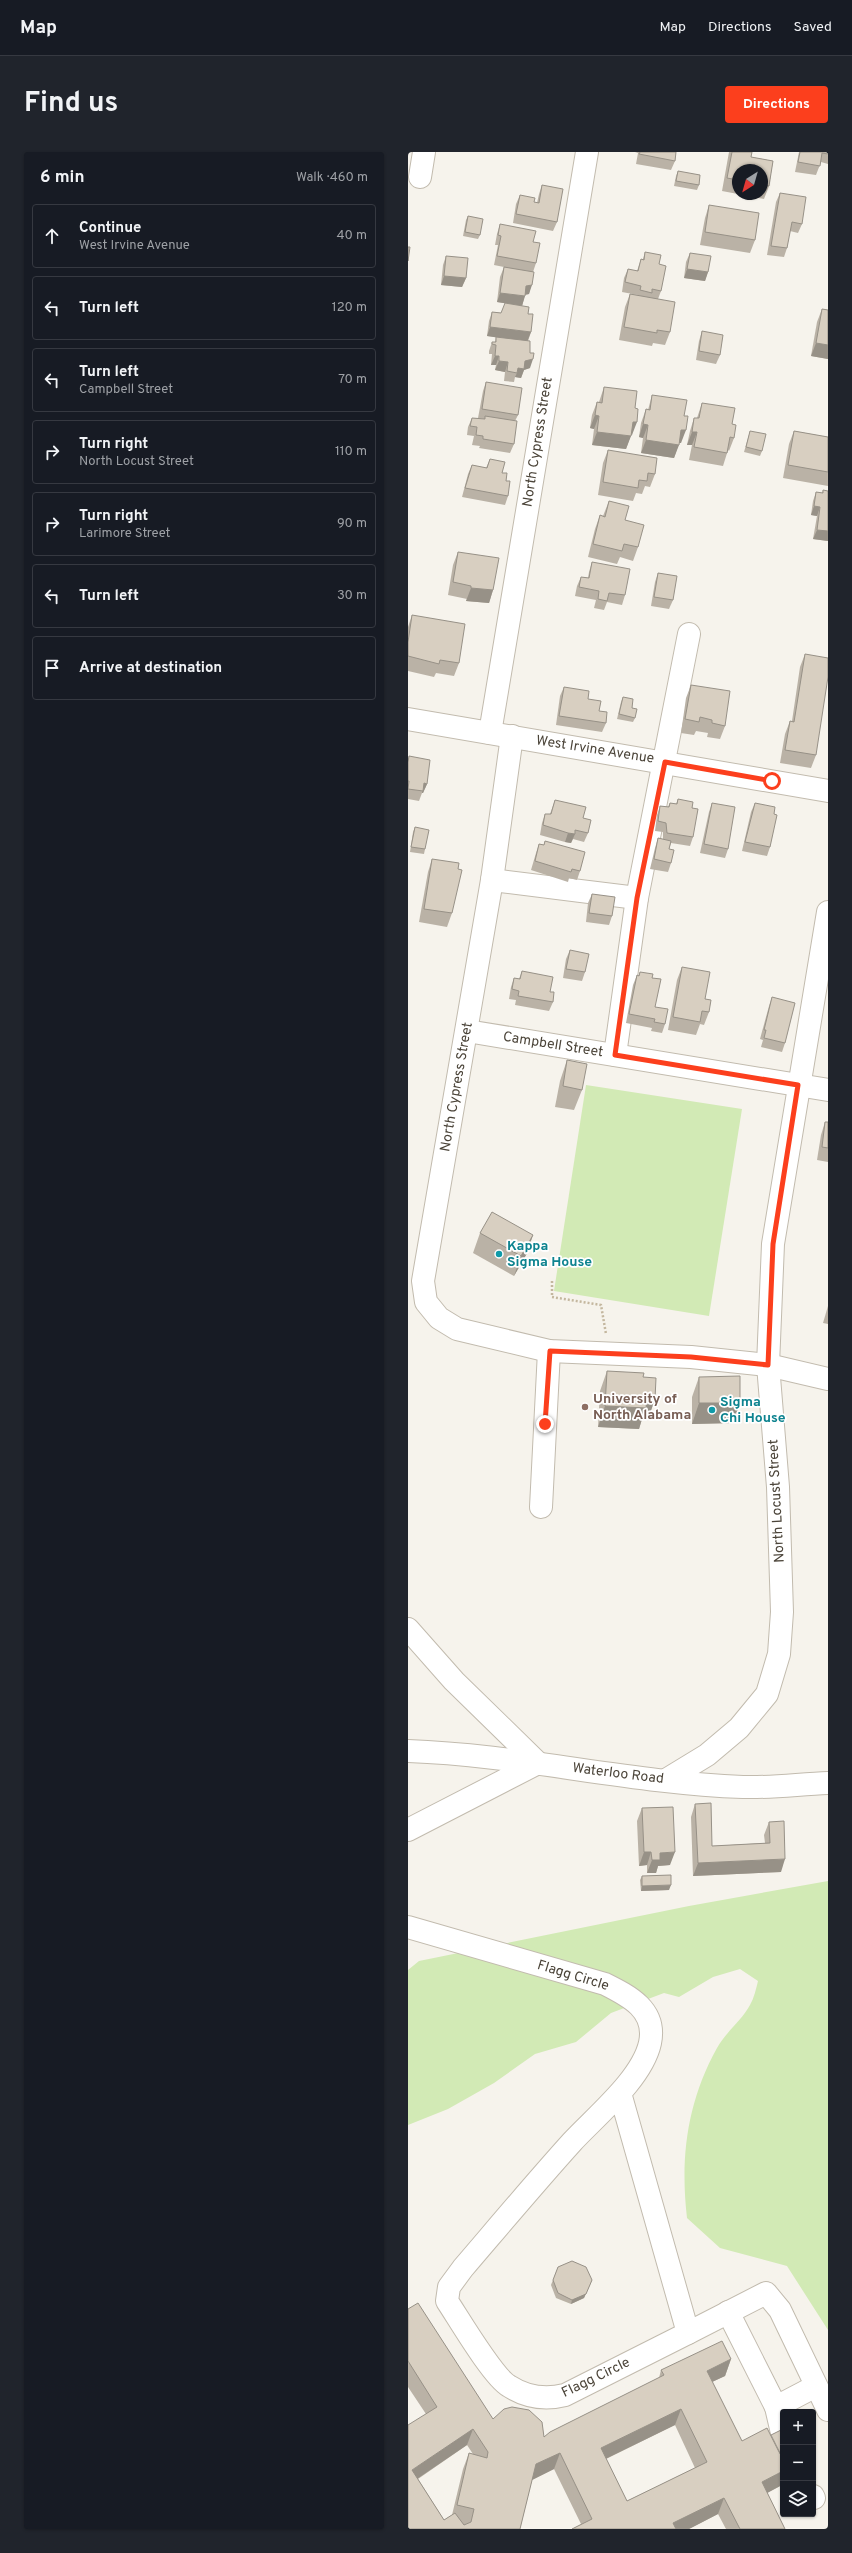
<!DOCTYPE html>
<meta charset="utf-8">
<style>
:root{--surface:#171b24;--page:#20242c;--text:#f1f3f6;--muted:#9ea1a6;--line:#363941;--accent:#fc3f1d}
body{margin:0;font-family:Overpass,sans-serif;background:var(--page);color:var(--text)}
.controls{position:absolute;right:12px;bottom:12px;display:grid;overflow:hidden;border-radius:4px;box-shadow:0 1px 3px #0004}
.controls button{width:36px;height:36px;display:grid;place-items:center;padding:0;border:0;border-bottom:1px solid var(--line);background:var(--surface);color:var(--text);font:20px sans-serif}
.compass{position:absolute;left:324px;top:12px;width:36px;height:36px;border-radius:50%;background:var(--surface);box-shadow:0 1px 3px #0004;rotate:217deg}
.stop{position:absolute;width:12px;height:12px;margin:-9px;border:3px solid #fc3f1d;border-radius:50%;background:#fff}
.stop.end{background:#fc3f1d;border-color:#fff;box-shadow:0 1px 4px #0008}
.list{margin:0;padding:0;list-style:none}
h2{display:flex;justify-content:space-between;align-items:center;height:52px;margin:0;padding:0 16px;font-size:17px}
h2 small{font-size:13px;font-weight:400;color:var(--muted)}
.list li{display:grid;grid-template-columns:26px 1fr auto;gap:12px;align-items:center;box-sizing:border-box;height:64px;margin:0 8px 8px;padding:0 8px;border:1px solid var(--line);border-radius:4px}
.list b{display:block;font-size:15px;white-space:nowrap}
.list p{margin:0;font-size:13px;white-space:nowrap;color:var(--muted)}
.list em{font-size:13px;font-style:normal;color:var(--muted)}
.icon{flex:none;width:22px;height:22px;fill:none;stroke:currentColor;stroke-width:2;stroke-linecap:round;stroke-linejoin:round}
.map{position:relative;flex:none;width:420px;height:2377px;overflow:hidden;border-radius:4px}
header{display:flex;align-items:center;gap:24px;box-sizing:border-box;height:56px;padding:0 20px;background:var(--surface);border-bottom:1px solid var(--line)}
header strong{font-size:19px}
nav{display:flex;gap:22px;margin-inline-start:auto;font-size:14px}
.intro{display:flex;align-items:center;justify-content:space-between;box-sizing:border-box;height:96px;padding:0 24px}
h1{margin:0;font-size:28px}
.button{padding:10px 18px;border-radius:4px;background:var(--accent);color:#fff;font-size:14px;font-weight:700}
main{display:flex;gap:24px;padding:0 24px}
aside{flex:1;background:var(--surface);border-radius:4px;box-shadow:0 1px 3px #0004}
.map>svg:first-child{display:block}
.green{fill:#d2eab5}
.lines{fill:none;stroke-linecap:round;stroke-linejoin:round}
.minor-casing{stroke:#c2bbae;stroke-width:24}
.path{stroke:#c4b79f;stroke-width:2.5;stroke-dasharray:2 2;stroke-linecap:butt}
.minor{stroke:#fff;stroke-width:22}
.wall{fill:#bab2a6;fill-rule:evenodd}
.shaded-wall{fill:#979187}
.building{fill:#d8cfc1;stroke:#979187;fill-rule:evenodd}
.route{stroke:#fc3f1d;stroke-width:5}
.culture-dot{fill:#0f9aa8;stroke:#fff;stroke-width:1.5}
.education-dot{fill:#8d6e63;stroke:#fff;stroke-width:1.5}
.labels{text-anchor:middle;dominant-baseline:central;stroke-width:3.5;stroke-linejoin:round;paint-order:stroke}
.street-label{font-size:14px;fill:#4b4439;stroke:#fff}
.culture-label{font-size:14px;font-weight:bold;fill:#0d838f;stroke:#fff;text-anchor:start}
.education-label{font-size:14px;font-weight:bold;fill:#785e54;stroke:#fff;text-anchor:start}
</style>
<header>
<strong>Map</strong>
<nav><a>Map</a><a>Directions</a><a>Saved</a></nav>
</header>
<div class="intro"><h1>Find us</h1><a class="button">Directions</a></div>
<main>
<aside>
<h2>6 min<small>Walk · 460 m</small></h2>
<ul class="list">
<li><svg class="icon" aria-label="ahead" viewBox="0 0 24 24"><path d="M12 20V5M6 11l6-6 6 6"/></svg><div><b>Continue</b><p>West Irvine Avenue</p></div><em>40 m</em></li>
<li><svg class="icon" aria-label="left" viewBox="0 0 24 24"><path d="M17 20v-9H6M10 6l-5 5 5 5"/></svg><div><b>Turn left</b></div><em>120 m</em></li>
<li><svg class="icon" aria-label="left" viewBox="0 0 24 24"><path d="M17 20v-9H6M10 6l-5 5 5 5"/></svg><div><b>Turn left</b><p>Campbell Street</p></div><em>70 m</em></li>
<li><svg class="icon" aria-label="right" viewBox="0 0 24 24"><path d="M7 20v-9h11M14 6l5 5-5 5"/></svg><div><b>Turn right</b><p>North Locust Street</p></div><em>110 m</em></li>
<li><svg class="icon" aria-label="right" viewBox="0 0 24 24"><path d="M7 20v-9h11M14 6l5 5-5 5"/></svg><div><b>Turn right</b><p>Larimore Street</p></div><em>90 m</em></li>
<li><svg class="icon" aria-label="left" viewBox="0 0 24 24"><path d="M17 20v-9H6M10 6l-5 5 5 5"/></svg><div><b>Turn left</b></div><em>30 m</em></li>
<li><svg class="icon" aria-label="arrive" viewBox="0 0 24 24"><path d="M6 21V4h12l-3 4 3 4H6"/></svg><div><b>Arrive at destination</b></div></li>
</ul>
</aside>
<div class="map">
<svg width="420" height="2377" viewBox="0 0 420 2377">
<rect width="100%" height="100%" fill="#f6f3ec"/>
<g class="green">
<polygon points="178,933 334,957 301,1164 146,1139"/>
<path d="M420,1729V2178L379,2114L312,2096L279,2066C272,2006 279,1950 309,1896C318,1880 334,1868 342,1853C346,1846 348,1837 350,1829L332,1817L305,1825L271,1845L256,1841L203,1861L168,1890L127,1902L86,1931L40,1957L0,1973V1818L11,1809L281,1754Z"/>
</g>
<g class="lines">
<defs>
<g id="minor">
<polyline points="12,25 16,0"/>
<polyline points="0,567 420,639"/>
<polyline points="82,581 179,0"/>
<polyline points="104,584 84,728 15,1129 18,1150 31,1166 49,1177 141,1199 283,1205 360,1213 420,1227"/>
<polyline points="84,728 229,746"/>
<polyline points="59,879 420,938"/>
<polyline points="207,903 229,746 281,482"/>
<polyline points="133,1355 141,1199"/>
<polyline points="0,1477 46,1529 130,1611 0,1678"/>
<path d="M0,1599C113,1603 222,1631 335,1635C363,1636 392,1632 420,1631"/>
<polyline points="258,1628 299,1603 331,1576 359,1542 371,1502 374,1460 370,1335 360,1213 365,1092 420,760"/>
<path d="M0,1775L197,1832C221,1844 249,1858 242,1891C234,1927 188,1964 164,1990C127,2031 91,2074 55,2116L41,2135L39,2149C51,2167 85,2225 101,2234C118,2245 137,2248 157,2243L280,2181L212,1941"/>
<polyline points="320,2160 368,2255 408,2234"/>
<polyline points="280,2181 358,2141 372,2158 420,2258"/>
<polyline points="368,2255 374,2281"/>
<polyline points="405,2344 406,2346"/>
</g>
</defs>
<use href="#minor" class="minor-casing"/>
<polyline class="path" points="144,1129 144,1145 193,1153 198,1182"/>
<use href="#minor" class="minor"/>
</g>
<g class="wall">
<polygon points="227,0 268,0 267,9 263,18 228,12 230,1"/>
<path d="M321,0H344L343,5L365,9L361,34L356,47L314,39ZM330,18H354V42H330Z"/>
<polygon points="391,0 420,0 420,12 413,10 408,23 387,20"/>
<polygon points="270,19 291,33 289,38 266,34 268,24"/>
<polygon points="134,33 149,70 145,79 105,71 108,52 112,43 126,50 129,51 131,42"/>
<polygon points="372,41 394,72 390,81 382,79 379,96 376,105 359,103 368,50"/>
<polygon points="301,53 347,88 342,101 292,93 297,66"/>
<polygon points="60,64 72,83 70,87 55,84 58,68"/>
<polygon points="92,72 125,90 128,111 125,120 121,142 117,143 114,154 89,150 92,125 96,115 101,116 86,113 90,93 87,93 89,82"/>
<polygon points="237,100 251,112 253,139 250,147 262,180 257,193 245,191 244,194 211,188 217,155 222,142 229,143 230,143 214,140 216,126 220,117 229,119 233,107 235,107"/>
<polygon points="282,101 300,120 297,129 276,126 278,110"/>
<polygon points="38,104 58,126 54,135 33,133 35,113"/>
<polygon points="414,157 420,158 420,207 403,204 409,170"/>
<polygon points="84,160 93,161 120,162 123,180 120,189 122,216 116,218 113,226 107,225 106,230 96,229 97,220 87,218 88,213 83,213 84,202 81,202 81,199 84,190 87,190 88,185 79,184 81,169"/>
<polygon points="294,179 312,203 308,212 288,208 291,189"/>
<polygon points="78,230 110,263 107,269 106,292 102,301 71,296 72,294 64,293 66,284 59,283 60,275 64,266 76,267 70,266 75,239"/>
<polygon points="196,235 227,256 224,283 223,283 218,297 184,293 186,277 182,276 184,263 189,250 191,250"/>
<polygon points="244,243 276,264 273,291 271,291 266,306 233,301 235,286 231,285 233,271 238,257 240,258"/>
<polygon points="294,251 324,272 326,286 321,299 320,298 315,314 281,308 284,293 279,293 282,279 286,266 289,266"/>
<polygon points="342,279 354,299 352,304 336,300"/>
<polygon points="386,279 420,285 420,334 375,326 381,292"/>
<polygon points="200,298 247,322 242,335 237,334 234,342 228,341 225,349 190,343 195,311"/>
<polygon points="82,307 94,321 100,344 97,353 54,345 60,322 64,313 78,316"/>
<polygon points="415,338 420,389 405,387 409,364 403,363 405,349 408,340 414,341"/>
<polygon points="201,349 217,368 230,395 225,409 212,405 209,412 180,405 187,377 192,363 195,364"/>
<polygon points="50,400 85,438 81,451 58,449 59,447 40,443 45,413"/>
<polygon points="184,410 217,443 214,453 199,450 196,458 186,456 188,448 167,444 169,434 173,425 180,426 181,420"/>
<polygon points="250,421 265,448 261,457 243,454 247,430"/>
<polygon points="4,463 51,511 46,524 28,521 26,525 0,519 0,475"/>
<polygon points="397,502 408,603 403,616 372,611 377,582 382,569 384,569 392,515"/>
<polygon points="283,533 317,574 312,587 299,585 300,581 288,579 286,583 273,581 278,546"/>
<polygon points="156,535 180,547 191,559 198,571 194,580 148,573 152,544"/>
<polygon points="215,545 227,566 225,570 209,567 213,550"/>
<polygon points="1,604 19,632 15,641 14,641 11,649 0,647 0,607"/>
<polygon points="270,647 284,656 285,685 282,694 263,691 261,697 263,711 260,720 242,717 247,696 250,686 255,687 255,680 247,679 249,663 252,654 260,655 262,651 268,652"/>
<polygon points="147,648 175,666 180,681 176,690 165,687 163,691 157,690 132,683 134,671 137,662 142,662"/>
<polygon points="304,651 320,697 317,706 292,701 301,660"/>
<polygon points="347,651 366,662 362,695 359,704 334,699 343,660"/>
<polygon points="7,675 17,697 16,702 2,700 5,680"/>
<polygon points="137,689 172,719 169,728 161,726 160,730 123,718 128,701 131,692 136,693"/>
<polygon points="24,707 44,761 39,775 11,770 20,720"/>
<polygon points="184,742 204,764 201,773 178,770 180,751"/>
<polygon points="162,798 177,820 174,829 155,826 158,807"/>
<polygon points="274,815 297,847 301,860 296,873 292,872 288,883 260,878 269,828"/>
<polygon points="114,819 142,840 145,850 141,859 107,853 108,848 101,847 103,835 106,826 111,827"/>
<polygon points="232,820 244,826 247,855 257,872 254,881 243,879 244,876 218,871 225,833 229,823 231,824"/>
<polygon points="364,845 377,891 374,900 353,895 355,888 352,887 361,854"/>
<polygon points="159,908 174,938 166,958 147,955 152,929"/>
<polygon points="417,970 420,970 420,1010 409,1008 413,983"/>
<polygon points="72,1081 125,1083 118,1103 106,1124 65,1101"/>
<polygon points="420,1154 420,1172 415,1171"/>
<polygon points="199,1219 235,1225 247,1247 240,1267 234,1267 231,1277 190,1275 192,1239"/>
<polygon points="291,1225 325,1271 284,1272 284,1245"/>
<polygon points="287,1652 304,1694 357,1691 356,1683 361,1670 373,1720 285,1724 283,1665"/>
<polygon points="234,1656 262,1713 250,1714 248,1721 239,1721 239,1713 231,1714 229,1669"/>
<polygon points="234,1724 261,1738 233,1739 232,1728"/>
<polygon points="150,2115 184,2128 176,2146 163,2152 148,2146 143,2133"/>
<path d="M0,2157L85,2267L136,2285L251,2226L253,2218L323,2207L317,2224L304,2230L334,2289L374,2333L359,2341L377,2377H318L310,2362L281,2377H164L173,2372L146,2317L124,2328L112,2377H0L18,2262L0,2235ZM267,2273L287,2316L219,2349L198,2307ZM59,2293L65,2302L61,2301L55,2317L44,2363L36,2368L10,2327Z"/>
</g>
<g class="shaded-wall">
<polygon points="279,117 300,120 297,129 276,126"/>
<polygon points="36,124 58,126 54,135 33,133"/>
<polygon points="124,133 121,142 115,143 118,134"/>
<polygon points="92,141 117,144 114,154 89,150"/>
<polygon points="82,175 123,180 119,190 79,184"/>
<polygon points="408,191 420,193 420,207 403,204"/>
<polygon points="87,204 91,204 88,213 83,213"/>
<polygon points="125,207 122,216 116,218 113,226 107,225 109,221 110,216 117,209"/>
<polygon points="91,209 100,210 97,220 87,218"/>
<polygon points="187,263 191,264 186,277 182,276"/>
<polygon points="225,270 229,270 224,283 220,283"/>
<polygon points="235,272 240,273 235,286 231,285"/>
<polygon points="273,278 278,278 273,291 268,291"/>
<polygon points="189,280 223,284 218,297 184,293"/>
<polygon points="284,280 289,280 284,293 279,293"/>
<polygon points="238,288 271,293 266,306 233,301"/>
<polygon points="406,354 412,355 409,364 403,363"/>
<polygon points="409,378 420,379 420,389 405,387"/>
<polygon points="63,436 85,438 81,451 58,449"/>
<polygon points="16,631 19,632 15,641 14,641"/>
<polygon points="160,681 167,682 163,691 157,690"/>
<polygon points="125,1083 118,1103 106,1124 113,1104"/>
<polygon points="239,1246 247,1247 240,1267 234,1267 231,1277 190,1275 197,1254"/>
<polygon points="291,1251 332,1251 325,1271 284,1272"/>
<polygon points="236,1700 243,1700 239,1713 231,1714"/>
<polygon points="267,1700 262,1713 250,1714 248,1721 239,1721 244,1708 252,1701"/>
<polygon points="377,1707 373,1720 285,1724 290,1711"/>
<polygon points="263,1733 261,1738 233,1739 234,1734"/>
<polygon points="184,2128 176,2146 163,2152 164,2148"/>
<polygon points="323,2207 317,2224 293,2235 299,2219"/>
<polygon points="273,2257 267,2273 187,2312 193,2296"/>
<polygon points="65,2277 59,2293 0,2333 4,2318"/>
<polygon points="152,2301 146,2317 122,2329 128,2312"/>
<polygon points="375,2319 375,2330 374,2333 348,2347 354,2330"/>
<polygon points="316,2346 310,2362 281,2377 263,2377 265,2371"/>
</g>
<g class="building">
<polygon points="232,0 268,0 267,9 231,2"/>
<polygon points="324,0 344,0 343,5 365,9 361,34 354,32 354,18 330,18 330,28 319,26"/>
<polygon points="392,0 420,0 420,2 414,1 412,14 390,10"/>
<polygon points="270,19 292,23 291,33 268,29"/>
<polygon points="134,33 155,37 149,70 108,62 112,43 127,46 126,50 131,51"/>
<polygon points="372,41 398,45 394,72 384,70 379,96 363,94"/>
<polygon points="301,53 351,61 347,88 297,80"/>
<polygon points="60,64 75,67 72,83 57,80"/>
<polygon points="92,72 128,79 125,90 132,91 128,111 89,104 93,84 90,83"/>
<polygon points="0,95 2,95 0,109"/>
<polygon points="237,100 253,103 251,112 258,114 253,139 244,137 244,141 232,138 233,134 217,130 220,117 230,119 233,107 236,108"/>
<polygon points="282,101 303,104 300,120 279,117"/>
<polygon points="38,104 60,106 58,126 36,124"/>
<polygon points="96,115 126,120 124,133 118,134 117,144 92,141"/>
<polygon points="222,142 267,150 262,180 249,178 249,181 216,175"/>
<polygon points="97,151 121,155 120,162 125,162 123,180 82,175 84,160 93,161"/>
<polygon points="414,157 420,158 420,193 408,191"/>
<polygon points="294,179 315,183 312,203 291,199"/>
<polygon points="88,185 122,189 122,201 126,201 125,207 117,209 116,217 110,216 109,221 99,219 100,210 91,209 91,204 87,204 88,193 84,192 84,190 88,190"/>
<polygon points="78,230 114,236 110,263 74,257"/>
<polygon points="196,235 229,239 227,256 230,257 229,270 225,270 223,284 189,280 191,264 187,263 189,250 194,251"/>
<polygon points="244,243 279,248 276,264 280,264 278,278 273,278 271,293 238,288 240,273 235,272 238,257 242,258"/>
<polygon points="294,251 327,256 324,272 328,273 326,286 322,285 319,301 286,295 289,280 284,280 286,266 291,266"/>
<polygon points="77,264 109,269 106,292 75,287 75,284 68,283 69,275 62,274 64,266 77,267"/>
<polygon points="342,279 358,282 354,299 338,295"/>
<polygon points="386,279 420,285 420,320 380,313"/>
<polygon points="200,298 249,306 247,322 240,321 239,329 231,328 230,336 195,330"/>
<polygon points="82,307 97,310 94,321 99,321 98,329 102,329 100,344 57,336 64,313 79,316"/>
<polygon points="415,338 420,339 420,379 409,378 412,355 406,354 408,340 415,341"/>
<polygon points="201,349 221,354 217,368 236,373 230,395 216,392 214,399 185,392 192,363 197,365"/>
<polygon points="50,400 91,406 85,438 63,436 63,434 45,430"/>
<polygon points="184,410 222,417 217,443 201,441 199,449 190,447 191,439 171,435 173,425 181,426"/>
<polygon points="250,421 269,424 265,448 246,445"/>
<polygon points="4,463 57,472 51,511 32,508 31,512 0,504 0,490"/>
<polygon points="397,502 420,506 420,525 408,603 377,598 382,569 386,570"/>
<polygon points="283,533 322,539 317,574 304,571 304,568 292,565 291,570 277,567"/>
<polygon points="156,535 181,539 180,547 193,549 191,559 199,560 198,571 151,564"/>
<polygon points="215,545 225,547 224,556 229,557 227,566 211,562"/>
<polygon points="1,604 22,608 19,632 16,631 15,639 0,637 1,629 0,629 0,610"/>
<polygon points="270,647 285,650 284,656 290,657 285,685 259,681 258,671 250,669 252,654 261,655 262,651 269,652"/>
<polygon points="147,648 178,655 175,666 183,668 180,681 167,678 167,682 160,681 135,673 137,662 143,662"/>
<polygon points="304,651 327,655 320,697 296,692"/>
<polygon points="347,651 367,655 366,662 369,663 362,695 337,690"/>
<polygon points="7,675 21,678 17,697 3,695"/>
<polygon points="250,686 263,689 261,697 266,698 263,711 246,707"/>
<polygon points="137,689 177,700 172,719 164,717 163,720 127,709 131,692 136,693"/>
<polygon points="24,707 51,711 50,717 54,718 44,761 16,757"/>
<polygon points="184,742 207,745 204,764 181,761"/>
<polygon points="162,798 181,802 177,820 158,817"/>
<polygon points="274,815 302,820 297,847 303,848 301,860 294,859 292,870 265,865"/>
<polygon points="114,819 145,825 142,840 146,840 145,850 110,844 111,839 104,837 106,826 112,827"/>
<polygon points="232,820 245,822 244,826 253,827 247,855 260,857 257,872 246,870 247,867 221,862 229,823 231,824"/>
<polygon points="364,845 387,851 377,891 356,886 358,878 356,878"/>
<polygon points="159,908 179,912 174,938 155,934"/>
<polygon points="417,970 420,970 420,996 414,995"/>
<polygon points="84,1060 125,1083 113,1104 72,1081"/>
<polygon points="199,1219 236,1221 235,1225 248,1226 247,1247 239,1246 238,1256 197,1254"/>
<polygon points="332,1224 332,1251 291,1251 291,1225"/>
<polygon points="303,1651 304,1694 362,1691 361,1670 376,1669 377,1707 290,1711 287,1652"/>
<polygon points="265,1655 267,1700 252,1701 252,1708 244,1708 243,1700 236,1700 234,1656"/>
<polygon points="263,1723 263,1733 234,1734 234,1724"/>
<polygon points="164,2109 178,2115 184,2128 178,2142 164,2148 150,2141 145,2128 150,2115"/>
<path d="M10,2151L85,2267L96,2257L104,2255L121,2258L134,2270L136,2285L142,2280L256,2223L253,2218L314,2189L323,2207L299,2219L334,2289L359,2276L370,2298L375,2307V2319L354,2330L377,2377H332L316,2346L265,2371L268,2377H164L184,2367L152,2301L128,2312L112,2377H0V2273L29,2255L0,2209V2157ZM273,2257L299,2310L219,2349L193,2296ZM65,2277L80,2300L79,2306L61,2301L49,2353L66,2357L63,2370L56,2373L47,2361L36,2368L4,2318Z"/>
<polygon points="375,2277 375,2304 374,2305 363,2283"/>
</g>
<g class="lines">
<polyline class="route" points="137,1272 142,1199 283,1205 360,1213 365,1092 390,933 207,903 229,746 257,610 364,629"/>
</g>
<g class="culture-dot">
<circle cx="91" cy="1102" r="4"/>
<circle cx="304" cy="1258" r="4"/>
</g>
<circle class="education-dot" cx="177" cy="1255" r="4"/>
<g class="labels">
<g class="street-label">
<text transform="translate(130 290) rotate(-81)">North Cypress Street</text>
<text transform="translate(187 598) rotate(9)">West Irvine Avenue</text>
<text transform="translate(145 893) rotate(9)">Campbell Street</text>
<text transform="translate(49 935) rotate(-80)">North Cypress Street</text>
<text transform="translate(369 1349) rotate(-93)">North Locust Street</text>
<text transform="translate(210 1622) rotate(7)">Waterloo Road</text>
<text transform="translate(165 1824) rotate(17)">Flagg Circle</text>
<text transform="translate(188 2226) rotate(-26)">Flagg Circle</text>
</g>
<g class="culture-label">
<text x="99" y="1094">Kappa<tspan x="99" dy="16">Sigma House</tspan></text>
<text x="312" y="1250">Sigma<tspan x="312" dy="16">Chi House</tspan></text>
</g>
<g class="education-label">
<text x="185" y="1247">University of<tspan x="185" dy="16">North Alabama</tspan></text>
</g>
</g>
</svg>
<div class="controls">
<button>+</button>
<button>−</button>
<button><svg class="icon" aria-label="layers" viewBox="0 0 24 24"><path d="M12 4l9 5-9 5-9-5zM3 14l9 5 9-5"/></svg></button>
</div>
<svg class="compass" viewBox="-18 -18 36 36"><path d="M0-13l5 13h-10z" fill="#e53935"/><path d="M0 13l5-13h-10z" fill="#9ea1a6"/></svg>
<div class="stop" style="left:364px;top:629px"></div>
<div class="stop end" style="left:137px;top:1272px"></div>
</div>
</main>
